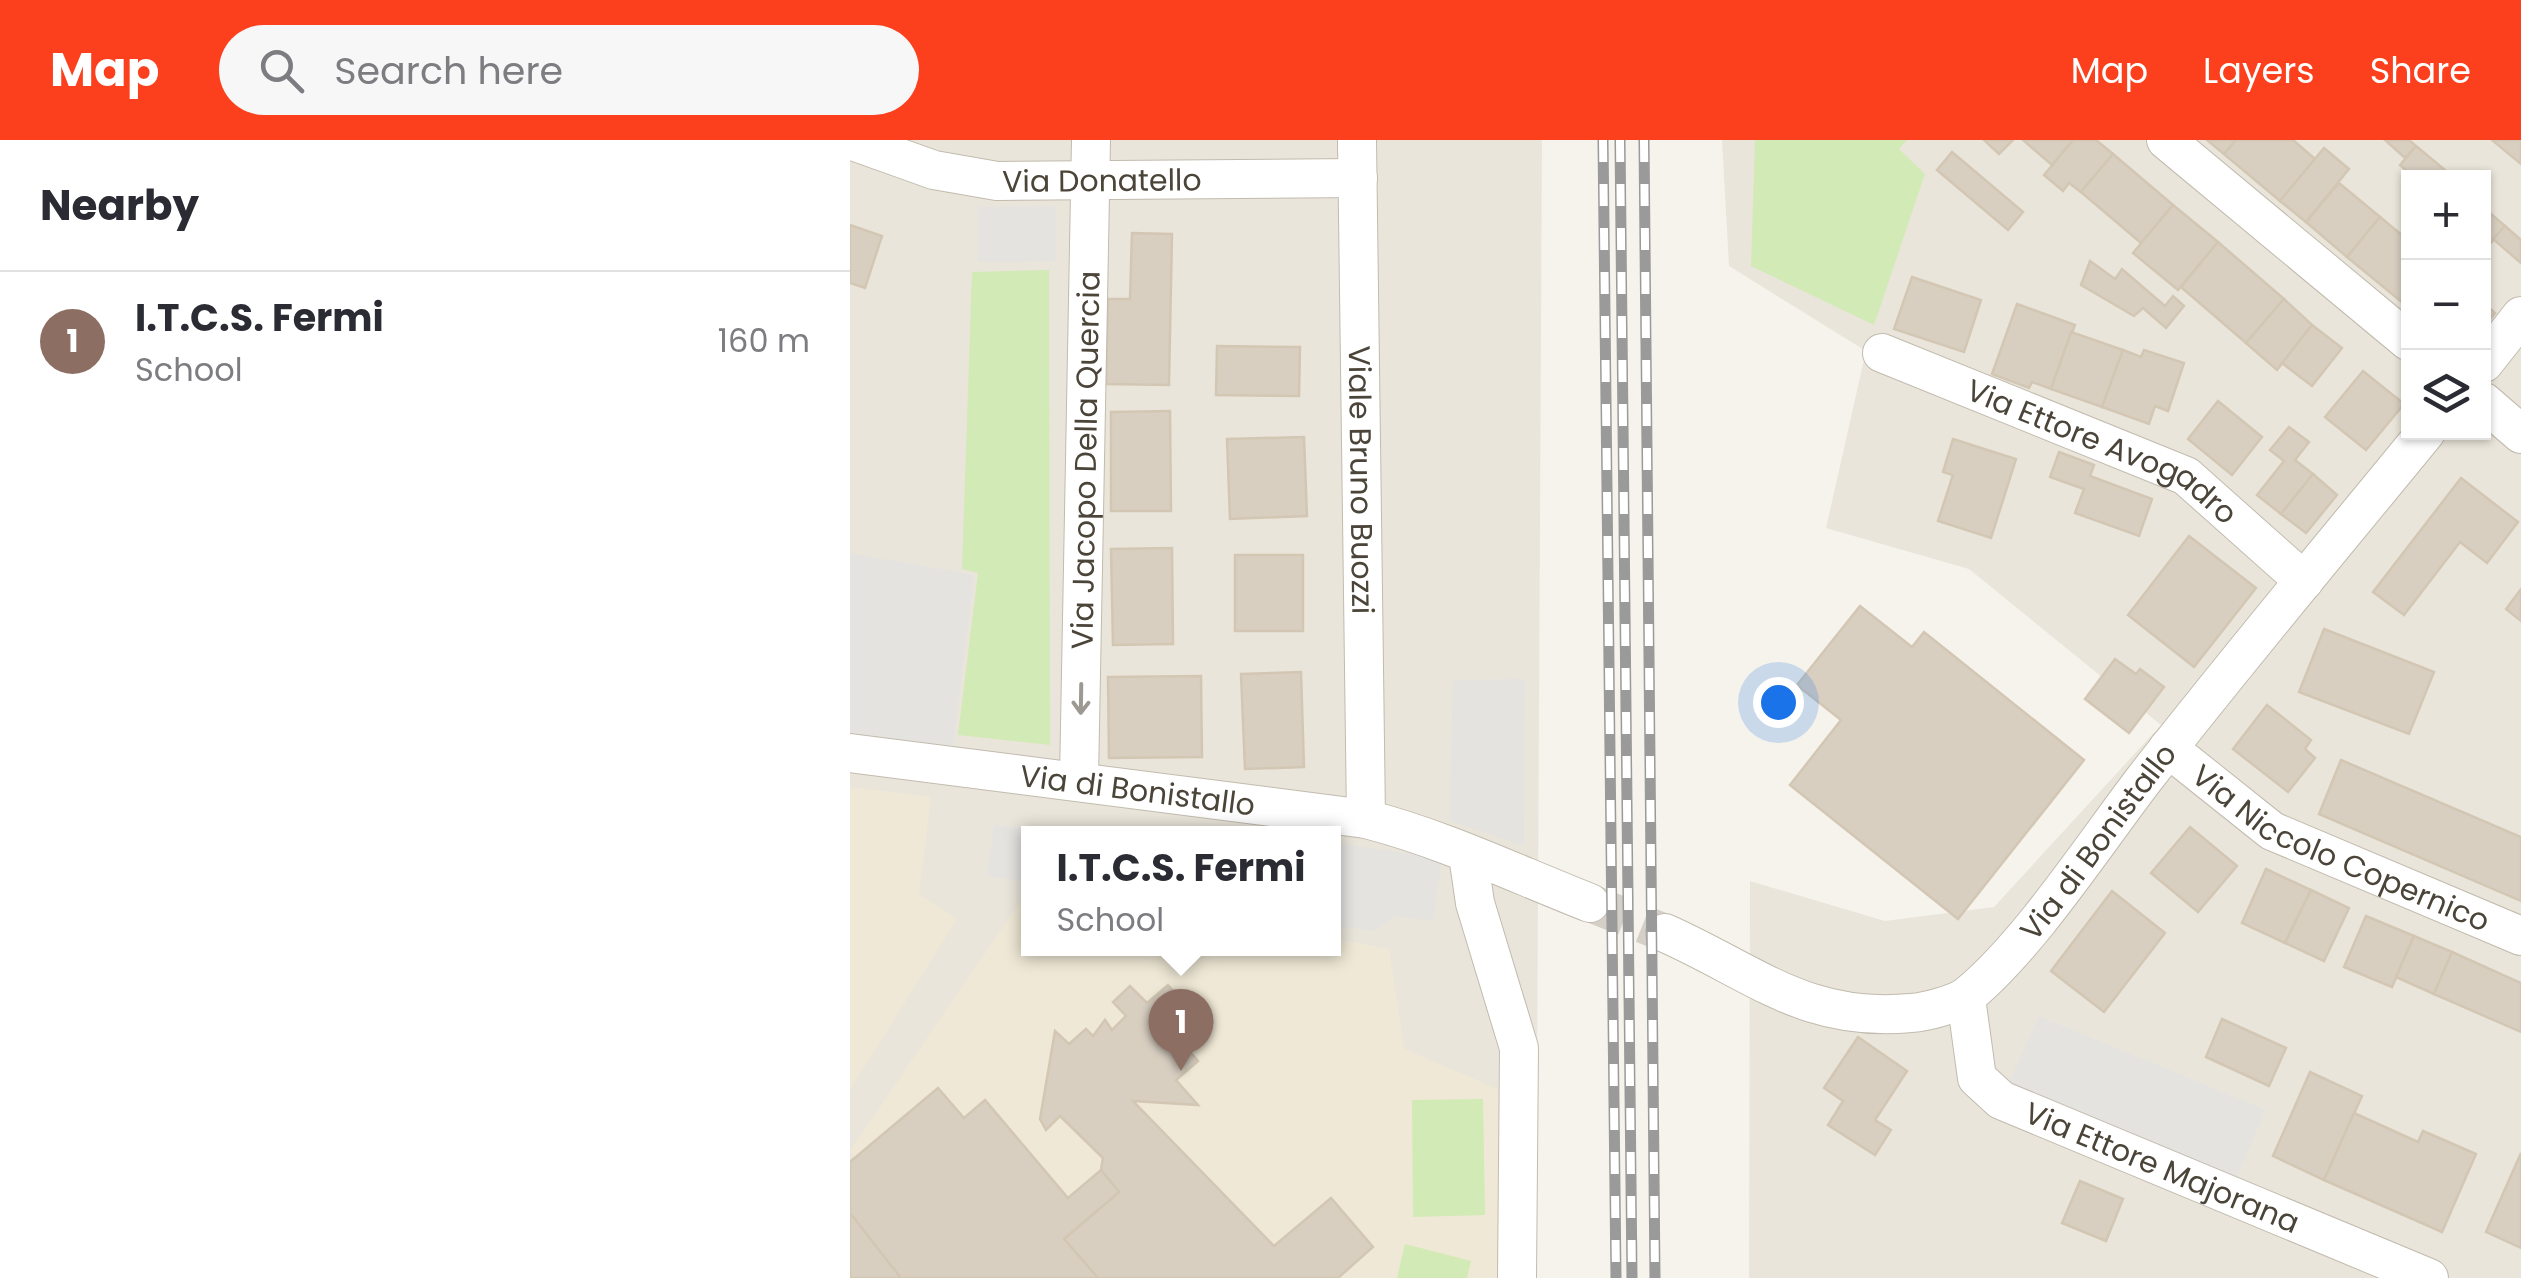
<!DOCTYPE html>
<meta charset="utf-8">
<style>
:root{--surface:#fff;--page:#f7f7f7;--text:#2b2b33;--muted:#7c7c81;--line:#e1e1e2;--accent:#fc3f1d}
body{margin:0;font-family:Poppins,sans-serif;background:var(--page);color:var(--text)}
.controls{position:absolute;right:30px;top:30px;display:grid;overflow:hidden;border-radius:0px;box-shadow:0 2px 8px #0004}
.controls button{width:90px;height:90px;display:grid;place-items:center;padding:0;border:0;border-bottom:2px solid var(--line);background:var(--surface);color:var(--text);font:50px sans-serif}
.you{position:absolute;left:928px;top:562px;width:35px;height:35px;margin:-25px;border:8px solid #fff;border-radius:50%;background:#1a73e8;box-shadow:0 0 0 15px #1a73e833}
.badge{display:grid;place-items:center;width:65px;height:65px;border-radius:50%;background:var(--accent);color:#fff;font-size:32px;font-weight:700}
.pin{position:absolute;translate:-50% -82px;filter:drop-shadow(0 2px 5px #0008)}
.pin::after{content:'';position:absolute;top:52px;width:35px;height:30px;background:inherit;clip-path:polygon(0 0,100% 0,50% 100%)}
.popup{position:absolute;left:171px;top:686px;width:320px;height:130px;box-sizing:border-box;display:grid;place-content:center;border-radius:0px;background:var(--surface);filter:drop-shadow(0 2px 8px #0005);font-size:32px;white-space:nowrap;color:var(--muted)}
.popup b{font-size:38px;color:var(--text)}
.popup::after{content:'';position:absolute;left:50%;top:100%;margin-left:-20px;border:20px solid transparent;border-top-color:var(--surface)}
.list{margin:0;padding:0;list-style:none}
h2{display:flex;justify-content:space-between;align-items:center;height:130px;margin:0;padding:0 40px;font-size:42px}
h2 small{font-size:32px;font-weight:400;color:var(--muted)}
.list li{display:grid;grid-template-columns:65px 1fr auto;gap:30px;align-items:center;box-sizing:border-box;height:140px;padding:0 40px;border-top:2px solid var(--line)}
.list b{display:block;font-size:38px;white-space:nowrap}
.list p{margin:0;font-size:32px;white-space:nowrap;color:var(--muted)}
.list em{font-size:32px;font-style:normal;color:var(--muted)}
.icon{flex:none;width:55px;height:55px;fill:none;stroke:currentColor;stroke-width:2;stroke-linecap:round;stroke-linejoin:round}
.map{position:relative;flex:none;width:1671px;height:1138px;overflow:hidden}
header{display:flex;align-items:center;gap:60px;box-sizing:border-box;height:140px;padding:0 50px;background:var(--accent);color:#fff}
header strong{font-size:48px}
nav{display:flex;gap:55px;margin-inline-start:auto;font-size:35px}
.search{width:700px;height:90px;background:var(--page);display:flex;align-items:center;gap:25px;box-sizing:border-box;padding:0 35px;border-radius:55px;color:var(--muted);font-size:38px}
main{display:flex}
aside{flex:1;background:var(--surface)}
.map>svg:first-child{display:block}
.residential{fill:#eae5da;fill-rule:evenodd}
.education{fill:#efe8d6}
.green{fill:#d2eab5}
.parking{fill:#e5e3e0}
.building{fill:#d8cfc1;stroke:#d3c7b4;stroke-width:2.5}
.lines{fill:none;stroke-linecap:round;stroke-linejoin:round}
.minor-tunnel{stroke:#d4d0c8;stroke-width:38;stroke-dasharray:38 19;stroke-linecap:butt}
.minor-casing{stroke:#c2bbae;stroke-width:40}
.minor{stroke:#fff;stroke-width:38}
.rail-casing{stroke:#9a9a9a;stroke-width:11}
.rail{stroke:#fff;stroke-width:8;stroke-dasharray:22;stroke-linecap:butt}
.oneway{stroke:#9c9892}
.labels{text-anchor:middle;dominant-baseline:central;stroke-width:10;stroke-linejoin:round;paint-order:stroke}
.street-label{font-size:30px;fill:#4b4439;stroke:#fff}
</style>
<header>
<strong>Map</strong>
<div class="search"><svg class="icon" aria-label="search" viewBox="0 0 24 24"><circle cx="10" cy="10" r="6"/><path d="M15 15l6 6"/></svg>Search here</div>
<nav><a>Map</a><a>Layers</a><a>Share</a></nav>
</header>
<main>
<aside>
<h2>Nearby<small></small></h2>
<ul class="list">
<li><span class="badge" style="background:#8d6e63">1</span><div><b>I.T.C.S. Fermi</b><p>School</p></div><em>160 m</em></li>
</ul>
</aside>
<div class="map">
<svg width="1671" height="1138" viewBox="0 0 1671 1138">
<rect width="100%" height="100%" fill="#f6f3ec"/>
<g class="residential">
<path d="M0,0H692L686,1138H0ZM178,694H484V808H178Z"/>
<path d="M872,0H1671V1138H899L900,741L1035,781L1144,767L1311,585L1119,429L976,388L1016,211L879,126ZM1558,38H1634V292H1558Z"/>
</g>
<g class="education">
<polygon points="0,647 81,657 69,754 107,779 0,950"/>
<polygon points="177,752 178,808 484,808 484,799 539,809 554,909 657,953 650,1138 100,1138 0,1011"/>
</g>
<g class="green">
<polygon points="905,0 1057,0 1049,9 1075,34 1024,185 901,126"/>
<polygon points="199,130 200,605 108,595 128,433 112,429 122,132"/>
<polygon points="633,959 635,1075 563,1077 562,960"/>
<polygon points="555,1104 621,1121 617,1138 547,1138"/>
</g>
<g class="parking">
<polygon points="206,66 206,121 128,122 127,67"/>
<polygon points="0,413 124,435 103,606 0,593"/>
<polygon points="675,539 674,706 599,680 603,540"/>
<polygon points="144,685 214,693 178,694 178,742 137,736"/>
<polygon points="484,703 592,718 583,781 546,776 523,791 484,786"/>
<polygon points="1189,876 1416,970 1378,1057 1151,960"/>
</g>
<g class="building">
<polygon points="1134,0 1163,0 1149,14"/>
<polygon points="1173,0 1223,0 1202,25"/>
<polygon points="1223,0 1246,0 1263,14 1231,52 1219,43 1213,51 1194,35"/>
<polygon points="1357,0 1386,0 1374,14"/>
<polygon points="1386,0 1443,0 1465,19 1430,61 1374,14"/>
<polygon points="1535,0 1559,0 1566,6 1555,18"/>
<polygon points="1642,0 1671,0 1671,24"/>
<polygon points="1566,6 1601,35 1599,38 1565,38 1550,25"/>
<polygon points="1474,8 1499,29 1456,82 1430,61"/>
<polygon points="1102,12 1173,72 1158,90 1087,30"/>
<polygon points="1263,14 1323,65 1291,103 1231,52"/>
<polygon points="1489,43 1530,77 1497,117 1456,82"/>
<polygon points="1323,65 1368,102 1328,150 1283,113"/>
<polygon points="1634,68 1655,86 1634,111"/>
<polygon points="1530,77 1558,100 1558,167 1497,117"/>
<polygon points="0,85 32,96 15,148 0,143"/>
<polygon points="1655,86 1671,100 1671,123 1643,99"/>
<polygon points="282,93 322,94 319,245 256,244 258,159 280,159"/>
<polygon points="1368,102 1434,159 1396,203 1331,147"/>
<polygon points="1240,121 1265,139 1272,129 1315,166 1323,156 1334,166 1316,188 1293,168 1284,176 1231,145"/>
<polygon points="1062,137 1131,160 1114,212 1044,189"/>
<polygon points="1434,159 1462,185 1427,230 1396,203"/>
<polygon points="1634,163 1645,173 1634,186"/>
<polygon points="1167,164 1225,185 1201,249 1182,242 1179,248 1142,234"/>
<polygon points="1462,185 1492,208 1462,246 1432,223"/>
<polygon points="1221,192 1273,210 1252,267 1201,249"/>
<polygon points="367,206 450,207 449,256 366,255"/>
<polygon points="1273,210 1291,217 1294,210 1334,223 1318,271 1305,266 1299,284 1252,267"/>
<polygon points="1513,231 1554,264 1516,310 1475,277"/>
<polygon points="1368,261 1412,297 1382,335 1338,299"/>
<polygon points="320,271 321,371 261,371 261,272"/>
<polygon points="1439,287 1459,302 1445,320 1463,334 1431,374 1407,355 1434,321 1420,310"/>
<polygon points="454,297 457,376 380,379 377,299"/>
<polygon points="1103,299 1166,319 1141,398 1088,381 1103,335 1093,332"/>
<polygon points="1209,312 1244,325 1240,336 1302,359 1289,396 1225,373 1234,349 1200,337"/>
<polygon points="1463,334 1487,355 1456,393 1431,374"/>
<polygon points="1611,338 1668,382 1637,423 1610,402 1554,475 1523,452"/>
<polygon points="1339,396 1406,448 1344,527 1278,475"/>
<polygon points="322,408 323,504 263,505 261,409"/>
<rect x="385" y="415" width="68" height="76"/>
<polygon points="1671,449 1671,481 1656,469"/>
<polygon points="1010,466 1062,507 1074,492 1234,620 1108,779 940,645 991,580 947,545"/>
<polygon points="1474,489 1584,532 1559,594 1449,552"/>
<polygon points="1265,519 1286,534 1290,529 1314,547 1279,593 1235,559"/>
<polygon points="451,532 454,627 395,629 391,534"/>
<polygon points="351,536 352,617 259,618 258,537"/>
<polygon points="1417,565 1461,600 1455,609 1465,618 1438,652 1383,609"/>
<polygon points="1491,620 1671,697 1671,761 1469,674"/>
<polygon points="1340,687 1387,726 1348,772 1301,733"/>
<polygon points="1416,729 1461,750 1435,803 1392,783"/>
<polygon points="1461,750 1499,768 1474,821 1435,803"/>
<polygon points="1262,751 1315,793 1254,872 1201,831"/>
<polygon points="1516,776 1564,796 1542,847 1494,827"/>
<polygon points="1564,796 1602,812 1584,854 1546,837"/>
<polygon points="1602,812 1671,843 1671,892 1584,854"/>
<polygon points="318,845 357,891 337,908 348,921 326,940 348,965 283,961 424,1106 481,1058 523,1107 488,1138 248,1138 214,1099 269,1052 251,1030 253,1018 210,976 196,990 190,979 205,891 219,904 236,889 243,896 255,880 262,890 276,876 263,862 280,846 297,863"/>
<polygon points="1372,879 1436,908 1419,946 1356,917"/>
<polygon points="1008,897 1057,931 1025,980 1041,990 1025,1015 978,985 993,961 974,948"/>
<polygon points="1460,932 1512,956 1474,1040 1423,1016"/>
<polygon points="88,948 114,978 135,960 218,1058 251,1030 269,1052 214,1099 248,1138 0,1138 0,1022"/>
<polygon points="1504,973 1568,1002 1573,991 1626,1014 1592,1092 1474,1040"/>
<polygon points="1671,1013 1671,1108 1636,1092"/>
<polygon points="1230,1041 1273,1059 1256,1101 1212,1083"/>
<polygon points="0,1073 51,1138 0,1138"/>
</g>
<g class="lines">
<polyline class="minor-tunnel" points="740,763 815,793"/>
<defs>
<g id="minor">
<path id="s1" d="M0,0L84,30L147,41L508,38"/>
<path id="s2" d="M507,0L516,679"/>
<polyline points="1316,0 1558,201"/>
<path id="s3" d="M1032,213L1336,336L1454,441"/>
<polyline points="1634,223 1671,176"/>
<polyline points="1634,262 1671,294"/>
<path id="s4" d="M1318,608L1422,691L1671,796"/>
<path id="s5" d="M0,613L516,679C594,699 666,734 740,763"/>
<path id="s6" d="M229,640L241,0"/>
<polyline points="618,715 625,763 669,908 667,1138"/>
<path id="s7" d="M815,793C905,833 956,883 1061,873C1076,872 1107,864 1118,855C1179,805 1245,703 1295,638C1386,521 1482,407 1576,292"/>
<path id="s8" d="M1116,858L1127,938L1151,960L1579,1138"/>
</g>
</defs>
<use href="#minor" class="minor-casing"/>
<use href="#minor" class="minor"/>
<defs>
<g id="rail">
<polyline points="753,0 766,1138"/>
<polyline points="770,0 782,1138"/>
<polyline points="794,0 805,1138"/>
</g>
</defs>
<use href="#rail" class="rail-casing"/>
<use href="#rail" class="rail"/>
</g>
<defs><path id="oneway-shaft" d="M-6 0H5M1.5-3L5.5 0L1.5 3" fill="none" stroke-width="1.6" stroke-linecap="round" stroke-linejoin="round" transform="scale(2.5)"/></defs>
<use class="oneway" href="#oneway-shaft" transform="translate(231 559) rotate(91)"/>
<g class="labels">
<g class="street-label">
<text stroke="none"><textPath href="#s1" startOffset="258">Via Donatello</textPath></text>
<text stroke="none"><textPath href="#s3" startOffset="242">Via Ettore Avogadro</textPath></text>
<text stroke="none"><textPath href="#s6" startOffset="320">Via Jacopo Della Quercia</textPath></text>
<text stroke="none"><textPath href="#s2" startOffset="340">Viale Bruno Buozzi</textPath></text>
<text stroke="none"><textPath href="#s5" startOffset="290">Via di Bonistallo</textPath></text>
<text stroke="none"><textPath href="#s7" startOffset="525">Via di Bonistallo</textPath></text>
<text stroke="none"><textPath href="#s4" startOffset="202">Via Niccolo Copernico</textPath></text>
<text stroke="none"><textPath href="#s8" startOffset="288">Via Ettore Majorana</textPath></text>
</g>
</g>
</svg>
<div class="controls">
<button>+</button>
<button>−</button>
<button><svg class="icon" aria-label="layers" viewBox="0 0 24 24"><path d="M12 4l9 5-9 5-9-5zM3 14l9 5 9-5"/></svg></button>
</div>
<div class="you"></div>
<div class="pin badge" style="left:331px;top:931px;background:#8d6e63">1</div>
<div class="popup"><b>I.T.C.S. Fermi</b>School</div>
</div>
</main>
